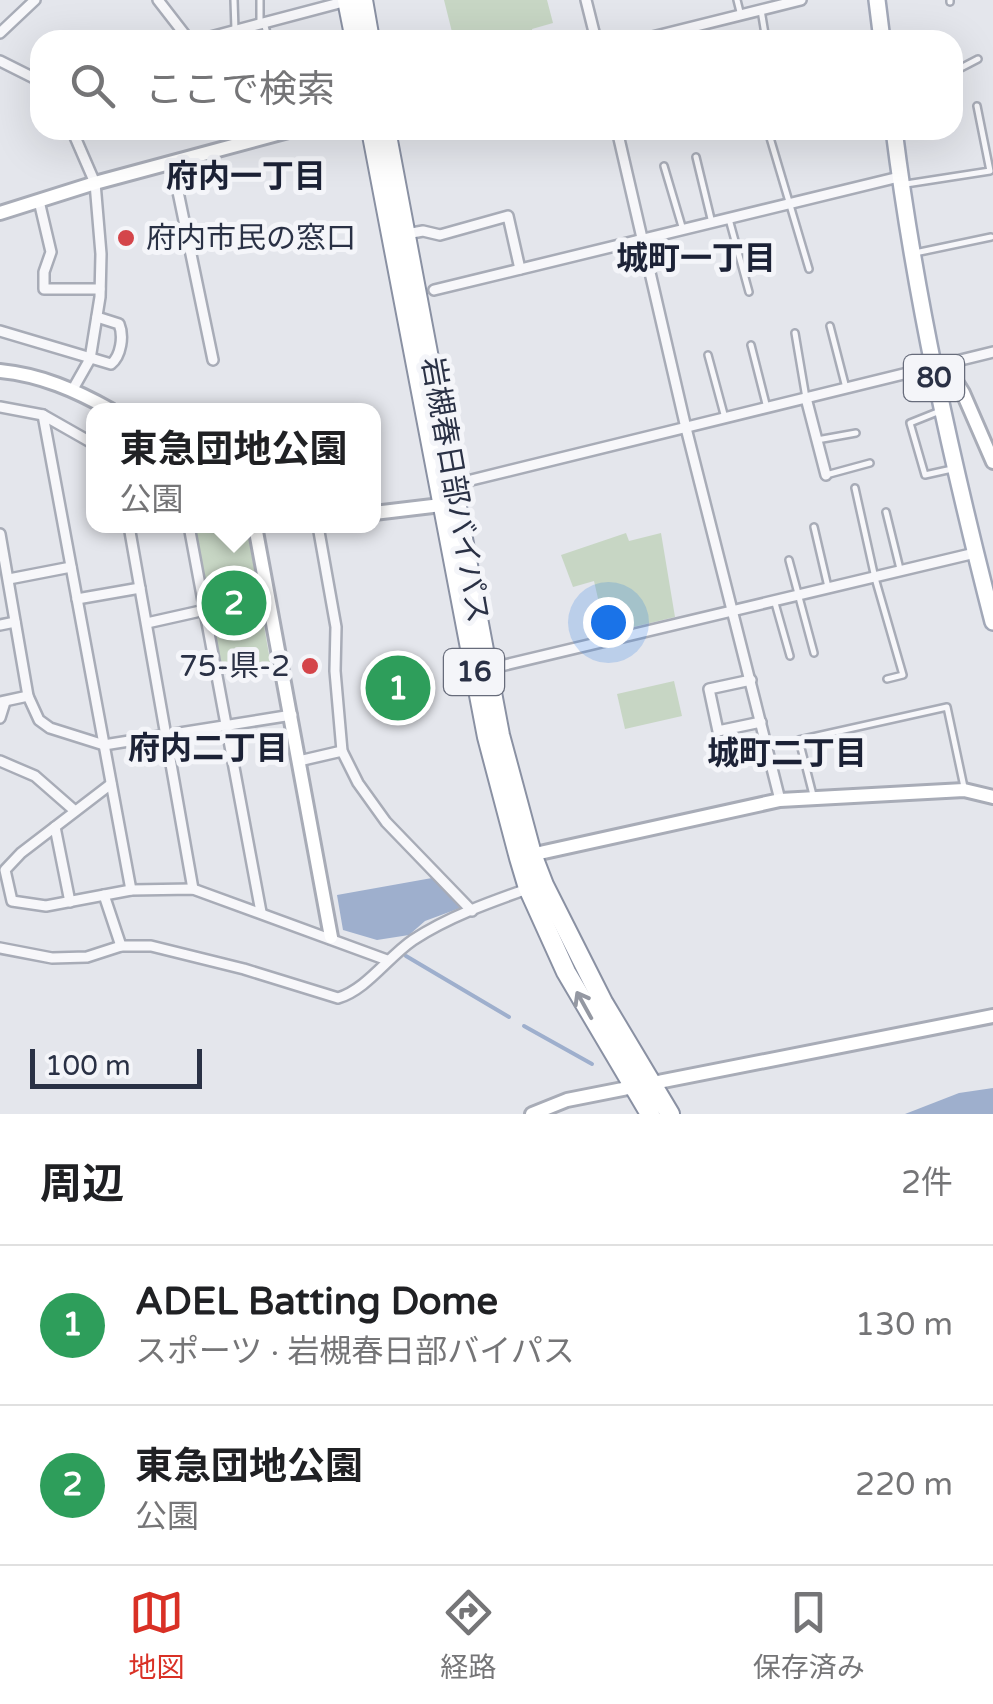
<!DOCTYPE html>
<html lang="ja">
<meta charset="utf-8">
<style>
:root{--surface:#fff;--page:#f6f6f6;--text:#202124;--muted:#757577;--line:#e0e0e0;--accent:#d93025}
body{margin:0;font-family:"Varela Round","Noto Sans JP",sans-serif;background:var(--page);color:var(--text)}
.scale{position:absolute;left:30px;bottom:25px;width:172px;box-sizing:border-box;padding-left:10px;border:5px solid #2a3145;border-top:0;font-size:28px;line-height:35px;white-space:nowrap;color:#2a3145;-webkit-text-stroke:8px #f4f5f9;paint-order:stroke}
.you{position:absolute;left:608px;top:622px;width:35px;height:35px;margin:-25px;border:8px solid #fff;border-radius:50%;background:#1a73e8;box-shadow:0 0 0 15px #1a73e833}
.badge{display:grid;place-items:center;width:65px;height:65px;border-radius:50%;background:var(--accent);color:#fff;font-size:32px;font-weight:700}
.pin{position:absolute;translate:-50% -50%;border:5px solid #fff;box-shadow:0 2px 10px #0006}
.popup{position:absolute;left:86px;top:403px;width:295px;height:130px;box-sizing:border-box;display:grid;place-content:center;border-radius:20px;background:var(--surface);filter:drop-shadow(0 2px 8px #0005);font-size:32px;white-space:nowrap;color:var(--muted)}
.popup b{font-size:38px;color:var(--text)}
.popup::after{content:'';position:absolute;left:50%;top:100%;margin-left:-20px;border:20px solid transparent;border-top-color:var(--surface)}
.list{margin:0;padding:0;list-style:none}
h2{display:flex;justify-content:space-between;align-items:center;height:130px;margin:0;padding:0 40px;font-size:42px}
h2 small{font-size:32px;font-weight:400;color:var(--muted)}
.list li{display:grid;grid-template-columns:65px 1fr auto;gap:30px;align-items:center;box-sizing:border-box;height:160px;padding:0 40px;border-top:2px solid var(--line)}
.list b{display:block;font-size:38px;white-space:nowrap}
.list p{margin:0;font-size:32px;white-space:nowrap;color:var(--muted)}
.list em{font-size:32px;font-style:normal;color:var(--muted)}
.icon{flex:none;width:55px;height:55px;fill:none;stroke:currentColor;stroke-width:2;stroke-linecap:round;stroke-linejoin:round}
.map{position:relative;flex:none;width:993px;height:1114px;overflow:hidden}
.search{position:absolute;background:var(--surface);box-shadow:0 10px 40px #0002;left:30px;right:30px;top:30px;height:110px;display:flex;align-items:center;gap:25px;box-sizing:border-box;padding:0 35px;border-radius:30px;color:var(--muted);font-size:38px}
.sheet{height:450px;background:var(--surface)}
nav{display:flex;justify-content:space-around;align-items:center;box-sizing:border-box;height:140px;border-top:2px solid var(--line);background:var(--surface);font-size:28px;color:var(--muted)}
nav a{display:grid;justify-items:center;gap:5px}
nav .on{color:var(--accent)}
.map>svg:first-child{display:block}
.green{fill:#c7d6c4}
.water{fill:#9eafcd}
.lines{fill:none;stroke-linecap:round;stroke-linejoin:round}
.stream{stroke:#9eafcd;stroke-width:4}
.lane-casing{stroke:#a8acb7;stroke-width:10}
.street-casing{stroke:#a8acb7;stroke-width:14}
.secondary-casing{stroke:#a8acb7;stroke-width:18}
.primary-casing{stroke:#a2a8b8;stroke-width:20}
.highway-casing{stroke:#8a91a3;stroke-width:22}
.lane{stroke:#f7f7fa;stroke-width:5}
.street{stroke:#f7f7fa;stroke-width:9}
.secondary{stroke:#fff;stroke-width:12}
.primary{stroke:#fff;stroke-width:15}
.highway{stroke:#fff;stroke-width:18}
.oneway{stroke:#9498a2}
.poi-dot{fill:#d4454a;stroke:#f4f5f9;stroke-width:4}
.labels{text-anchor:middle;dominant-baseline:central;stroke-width:10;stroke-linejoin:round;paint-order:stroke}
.shield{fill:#f4f5f9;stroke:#676c7b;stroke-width:2.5}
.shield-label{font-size:28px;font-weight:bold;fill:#2a3145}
.poi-label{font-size:30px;fill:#2a3145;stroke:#f4f5f9;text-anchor:start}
.street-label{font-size:30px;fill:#2a3145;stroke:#f4f5f9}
.neighbourhood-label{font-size:32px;font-weight:bold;fill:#1c2236;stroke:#f4f5f9}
</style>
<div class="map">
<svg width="993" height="1114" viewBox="0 0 993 1114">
<rect width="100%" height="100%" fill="#e4e6ec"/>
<g class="green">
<polygon points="444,0 547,0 553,23 532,29 535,40 454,40"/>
<path d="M195,526C216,525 236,521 249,540L271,666L222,674Z"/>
<polygon points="626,533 629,541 661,533 675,617 625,629 620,599 599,603 594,581 573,587 561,555"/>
<polygon points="674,681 682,716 625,729 617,694"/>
</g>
<g class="water">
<polygon points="432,878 460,908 425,921 409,935 377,940 343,930 337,895"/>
<polygon points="993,1088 993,1114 905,1114 959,1093"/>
</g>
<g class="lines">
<g class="stream">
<polyline points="406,956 509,1017"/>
<polyline points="524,1026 592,1064"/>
</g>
<defs>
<g id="lane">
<polyline points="234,0 235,30"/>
<polyline points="260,0 260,24"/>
<polyline points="737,0 741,16"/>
<polyline points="950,0 950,2"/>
<polyline points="761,10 766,40"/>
<polyline points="264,23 269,40"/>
<polyline points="953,72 978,59"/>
<polyline points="232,130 236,142"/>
<polyline points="768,131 809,269"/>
<polyline points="696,157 712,223"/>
<polyline points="664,166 683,230"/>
<polyline points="906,184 990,171 977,106"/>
<polyline points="729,219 749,292"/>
<polyline points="915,253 991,237"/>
<polyline points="830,326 846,388"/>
<polyline points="795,333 806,398"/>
<polyline points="751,345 767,408"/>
<polyline points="708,355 725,418"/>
<polyline points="940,411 910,423 925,475 952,469"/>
<polyline points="817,440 856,433"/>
<polyline points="826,475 870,463"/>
<polyline points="855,488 875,578 903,675 887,679"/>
<polyline points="886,512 900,569"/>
<polyline points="814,527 828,587"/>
<polyline points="789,560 814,653"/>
<polyline points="775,603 790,656"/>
<polyline points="813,795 799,740 947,707 964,787"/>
</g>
<g id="street">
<polyline points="158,0 189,40"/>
<polyline points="586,0 596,40"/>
<polyline points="0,33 35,0"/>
<polyline points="199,40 347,1"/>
<polyline points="640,40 801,0"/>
<polyline points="0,61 40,81"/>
<polyline points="72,130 95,183 101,254 100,297 90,359 73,389"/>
<polyline points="617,130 686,428 780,800"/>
<polyline points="172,163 213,360"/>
<polyline points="39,201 51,252 44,272 44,289 100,289"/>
<polyline points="406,234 423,231 440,235 508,216 520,269"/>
<polyline points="434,290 899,177"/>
<path d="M0,331L111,364C121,356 124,336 119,324L97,317"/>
<polyline points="806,398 826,475"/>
<polyline points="0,407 43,415 94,444"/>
<polyline points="43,415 131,890"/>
<polyline points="455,484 993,352"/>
<polyline points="129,526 193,889"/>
<polyline points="189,526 261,912"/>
<polyline points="318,526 336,627 335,671 342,751 358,783 386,822 472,911"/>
<polyline points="0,534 28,696 39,720 50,728 104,745 292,715"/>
<polyline points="9,579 71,567"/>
<polyline points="77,599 140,588"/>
<polyline points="147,623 205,610"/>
<polyline points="0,625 15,622"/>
<polyline points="488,669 975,553"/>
<polyline points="751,680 709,689 718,731 761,722"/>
<polyline points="0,702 28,696"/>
<polyline points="0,718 5,702"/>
<polyline points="0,761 35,776 75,811"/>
<polyline points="299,761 342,751"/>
<polyline points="111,784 21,853 5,870 12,901 46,906 131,890 193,889 387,960"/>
<polyline points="55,827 70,902"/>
<polyline points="104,895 121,946"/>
<path d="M0,948L52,958L87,957L121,946H151L244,969L338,998C366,990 388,957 413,940C448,917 490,902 530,888"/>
</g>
<g id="secondary">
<polyline points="0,213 95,183 292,130"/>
<polyline points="945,364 963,393 993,462"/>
<path d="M0,371C41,375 75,390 111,410"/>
<polyline points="374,513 441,505"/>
<polyline points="255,526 331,937"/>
<polyline points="526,856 780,800 964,790 993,797"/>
<polyline points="532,1114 567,1100 993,1016"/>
</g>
<g id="primary">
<polyline points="877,0 882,40"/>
<path d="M894,130C915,297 951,458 993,622"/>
</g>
<g id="highway">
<polyline points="347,0 355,40"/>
<polyline points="363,0 370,40"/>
<polyline points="371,130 487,737 519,858 528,888 566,972 650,1114"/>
<polyline points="386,130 500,735 532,854 544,885 603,1002 670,1114"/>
</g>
</defs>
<use href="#lane" class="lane-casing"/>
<use href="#street" class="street-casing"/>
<use href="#secondary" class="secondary-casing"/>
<use href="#primary" class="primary-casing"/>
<use href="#highway" class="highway-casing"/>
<use href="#lane" class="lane"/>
<use href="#street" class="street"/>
<use href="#secondary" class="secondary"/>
<use href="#primary" class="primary"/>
<use href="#highway" class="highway"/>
</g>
<defs><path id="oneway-shaft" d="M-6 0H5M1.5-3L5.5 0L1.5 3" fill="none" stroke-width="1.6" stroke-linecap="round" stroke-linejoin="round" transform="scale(2.5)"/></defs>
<use class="oneway" href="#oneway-shaft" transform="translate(584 1005) rotate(-119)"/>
<g class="poi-dot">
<circle cx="126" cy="238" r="10"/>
<circle cx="310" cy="666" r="10"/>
</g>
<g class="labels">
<g class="shield">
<rect x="904" y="355" width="60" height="46" rx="8"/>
<rect x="444" y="649" width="60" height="46" rx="8"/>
</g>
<g class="shield-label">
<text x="934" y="378">80</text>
<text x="474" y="672">16</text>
</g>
<g class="poi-label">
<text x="146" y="238">府内市民の窓口</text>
<text x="290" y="666" text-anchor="end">75-県-2</text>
</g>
<g class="street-label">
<text transform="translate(455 490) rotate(80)">岩槻春日部バイパス</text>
</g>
<g class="neighbourhood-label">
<text x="246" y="177">府内一丁目</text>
<text x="696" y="259">城町一丁目</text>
<text x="208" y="749">府内二丁目</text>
<text x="787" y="754">城町二丁目</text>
</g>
</g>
</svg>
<div class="scale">100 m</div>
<div class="you"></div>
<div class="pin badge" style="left:398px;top:688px;background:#2e9e5b">1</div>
<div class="pin badge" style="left:234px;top:603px;background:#2e9e5b">2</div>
<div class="popup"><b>東急団地公園</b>公園</div>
<div class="search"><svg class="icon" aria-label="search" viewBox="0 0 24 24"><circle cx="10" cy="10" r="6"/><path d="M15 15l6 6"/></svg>ここで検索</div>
</div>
<section class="sheet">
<h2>周辺<small>2件</small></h2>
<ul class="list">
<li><span class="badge" style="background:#2e9e5b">1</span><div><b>ADEL Batting Dome</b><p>スポーツ · 岩槻春日部バイパス</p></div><em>130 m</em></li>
<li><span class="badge" style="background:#2e9e5b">2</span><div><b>東急団地公園</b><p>公園</p></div><em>220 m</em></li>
</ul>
</section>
<nav>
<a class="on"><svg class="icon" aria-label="map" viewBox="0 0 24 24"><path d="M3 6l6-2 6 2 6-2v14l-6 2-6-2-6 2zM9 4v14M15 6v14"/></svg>地図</a>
<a><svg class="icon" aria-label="directions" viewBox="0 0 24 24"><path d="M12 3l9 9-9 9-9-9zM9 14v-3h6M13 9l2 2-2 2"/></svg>経路</a>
<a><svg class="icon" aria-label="saved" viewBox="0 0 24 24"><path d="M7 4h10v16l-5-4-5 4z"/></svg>保存済み</a>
</nav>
